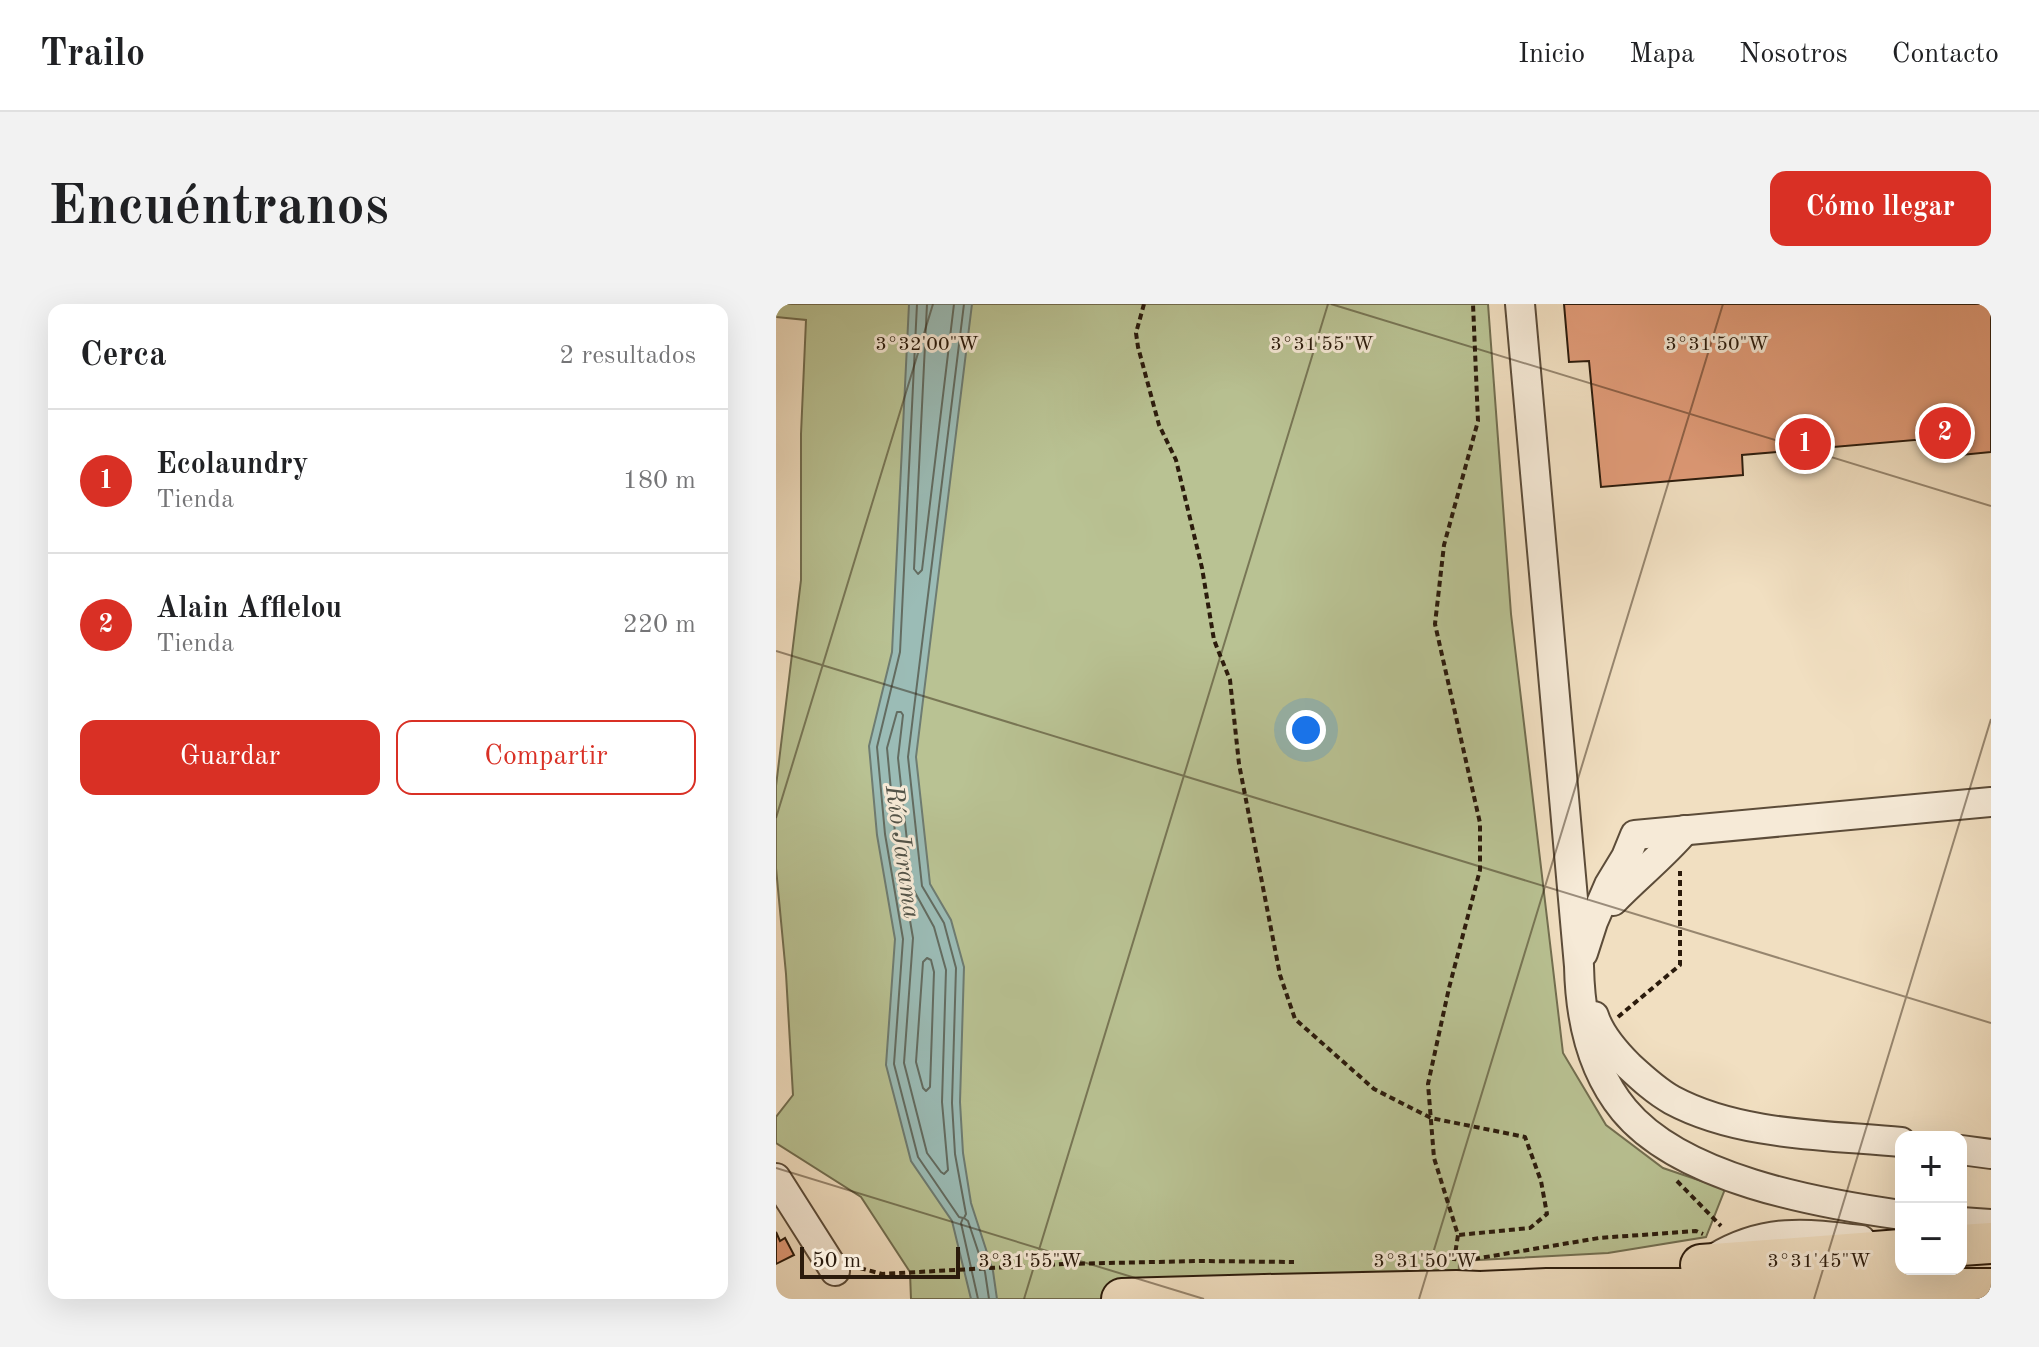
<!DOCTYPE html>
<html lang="es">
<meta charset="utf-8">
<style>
:root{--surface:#fff;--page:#f2f2f2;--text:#202124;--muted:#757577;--line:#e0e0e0;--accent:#d93025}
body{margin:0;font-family:"Old Standard TT",serif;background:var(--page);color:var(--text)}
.controls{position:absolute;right:24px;bottom:24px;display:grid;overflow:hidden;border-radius:16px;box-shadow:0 8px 32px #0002}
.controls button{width:72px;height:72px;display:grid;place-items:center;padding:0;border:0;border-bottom:2px solid var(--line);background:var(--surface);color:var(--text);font:40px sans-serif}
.scale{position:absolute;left:24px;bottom:20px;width:160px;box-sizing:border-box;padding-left:8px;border:4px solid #2b1b0c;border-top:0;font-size:22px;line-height:28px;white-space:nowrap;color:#2b1b0c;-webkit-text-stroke:6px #f6ead7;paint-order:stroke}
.you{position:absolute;left:530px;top:426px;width:28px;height:28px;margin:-20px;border:6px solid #fff;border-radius:50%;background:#1a73e8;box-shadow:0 0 0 12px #1a73e833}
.badge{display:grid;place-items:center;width:52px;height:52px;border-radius:50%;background:var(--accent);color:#fff;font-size:26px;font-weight:700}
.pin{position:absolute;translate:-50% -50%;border:4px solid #fff;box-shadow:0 2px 8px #0006}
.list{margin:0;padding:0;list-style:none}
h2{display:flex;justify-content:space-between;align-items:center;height:104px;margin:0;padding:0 32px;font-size:34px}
h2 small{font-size:26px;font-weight:400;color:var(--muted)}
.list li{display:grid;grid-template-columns:52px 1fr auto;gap:24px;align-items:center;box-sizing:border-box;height:144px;padding:0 32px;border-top:2px solid var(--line)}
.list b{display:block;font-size:30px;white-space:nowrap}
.list p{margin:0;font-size:26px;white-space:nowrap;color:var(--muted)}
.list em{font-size:26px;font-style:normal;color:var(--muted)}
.actions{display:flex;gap:16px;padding:24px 32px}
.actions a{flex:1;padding:18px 0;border:2px solid var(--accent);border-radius:16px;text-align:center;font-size:28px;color:var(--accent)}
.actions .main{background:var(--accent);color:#fff}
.map{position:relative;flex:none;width:1215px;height:995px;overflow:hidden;border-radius:16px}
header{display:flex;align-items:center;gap:48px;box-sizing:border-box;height:112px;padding:0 40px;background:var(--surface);border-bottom:2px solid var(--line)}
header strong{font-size:38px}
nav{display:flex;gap:44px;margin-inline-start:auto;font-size:28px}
.intro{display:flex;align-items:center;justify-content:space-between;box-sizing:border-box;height:192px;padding:0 48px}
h1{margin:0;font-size:56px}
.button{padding:20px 36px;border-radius:16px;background:var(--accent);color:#fff;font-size:28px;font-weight:700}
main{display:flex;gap:48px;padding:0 48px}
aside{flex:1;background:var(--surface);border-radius:16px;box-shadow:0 8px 32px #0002}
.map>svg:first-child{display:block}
.green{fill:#b9c293;stroke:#726e50;stroke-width:2}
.water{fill:#9bbcb6;stroke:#6e7c72;stroke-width:2}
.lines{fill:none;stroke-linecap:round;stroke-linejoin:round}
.shore{stroke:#636c61;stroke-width:2}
.building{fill:#e19b78;stroke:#2b1b0c;stroke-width:2}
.minor-casing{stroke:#5c4c39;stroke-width:32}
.highway-casing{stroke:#2b1b0c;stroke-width:44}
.path{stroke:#2b1b0c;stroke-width:4;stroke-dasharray:6 4;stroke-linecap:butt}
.minor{stroke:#f6ead7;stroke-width:28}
.highway{stroke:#f1dfc1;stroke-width:40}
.highway-bridge-casing{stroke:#2b1b0c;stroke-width:44;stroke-linecap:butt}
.highway-bridge{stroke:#f1dfc1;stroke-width:40}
.ticks{fill:none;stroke:#2b1b0c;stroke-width:2;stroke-opacity:0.45}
.labels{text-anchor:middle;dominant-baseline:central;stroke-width:6;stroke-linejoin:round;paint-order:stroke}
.water-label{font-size:26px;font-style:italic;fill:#525348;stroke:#f6ead7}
.ticks-label{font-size:20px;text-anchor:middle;fill:#2b1b0c;stroke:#f6ead7;stroke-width:6;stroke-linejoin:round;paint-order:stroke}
</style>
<header>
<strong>Trailo</strong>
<nav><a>Inicio</a><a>Mapa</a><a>Nosotros</a><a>Contacto</a></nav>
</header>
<div class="intro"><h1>Encuéntranos</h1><a class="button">Cómo llegar</a></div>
<main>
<aside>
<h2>Cerca<small>2 resultados</small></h2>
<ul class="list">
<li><span class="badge">1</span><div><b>Ecolaundry</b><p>Tienda</p></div><em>180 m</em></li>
<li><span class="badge">2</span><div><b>Alain Afflelou</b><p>Tienda</p></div><em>220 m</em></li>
</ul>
<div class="actions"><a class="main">Guardar</a><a>Compartir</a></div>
</aside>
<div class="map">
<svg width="1215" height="995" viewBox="0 0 1215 995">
<rect width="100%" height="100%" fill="#f1dfc1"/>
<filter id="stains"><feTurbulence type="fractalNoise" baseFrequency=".0025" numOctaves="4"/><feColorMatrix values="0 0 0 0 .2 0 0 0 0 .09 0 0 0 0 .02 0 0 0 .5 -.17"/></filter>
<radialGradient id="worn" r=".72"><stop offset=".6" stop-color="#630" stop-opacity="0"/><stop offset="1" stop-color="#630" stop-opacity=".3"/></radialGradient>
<polygon class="green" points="0,0 712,0 735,310 787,749 830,821 887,864 949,885 930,933 832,949 683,957 682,995 135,995 134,968 85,893 0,839 0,813 17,791 10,670 0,564 0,482 25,276 25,130 30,16 0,13"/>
<polygon class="water" points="133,0 196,0 140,453 154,580 175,616 188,663 184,798 187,849 195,899 217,967 221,995 195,995 176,917 135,857 110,761 119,635 101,531 93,442 116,348"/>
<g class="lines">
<g class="shore">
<polyline points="141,0 124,348 101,443 109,530 127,635 118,760 142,853 183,913 187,914 185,919 202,995"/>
<polyline points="151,0 138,265 142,270 146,266 178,0"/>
<polyline points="188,0 132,453 146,582 168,619 180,664 176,799 179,850 190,910 188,914 192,917 209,968 213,995"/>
<polygon points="121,408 125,408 127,411 122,454 136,583 158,623 170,666 166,798 172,866 168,870 165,868 151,849 128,759 137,634 119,529 111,444"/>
<polygon points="151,654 155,656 158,668 154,783 150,787 147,784 140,758 147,658"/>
</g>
</g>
<g class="building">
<polygon points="788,0 1215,0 1215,148 1175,152 1173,133 966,151 967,171 825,183 813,57 793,58"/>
<polygon points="0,928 4,937 9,934 18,951 0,960"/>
</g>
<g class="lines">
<defs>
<g id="minor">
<path d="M744,0L803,662C804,712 815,766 848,806C905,875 1040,899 1125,911"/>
<path d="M837,597C861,572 887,552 909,526"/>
<polyline points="807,649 817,618 833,581 850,553 859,531 1215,498"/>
<path d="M818,712C824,731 839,748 853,762C867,775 880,787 896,796C963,832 1051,831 1125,838"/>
<polyline points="1185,846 1215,850"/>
<polyline points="0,874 59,967"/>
<polyline points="1185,918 1215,920"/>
<path d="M939,954C989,924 1030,929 1085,936"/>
</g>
<g id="highway">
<polyline points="1185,941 1215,939"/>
<polyline points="925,961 1125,946"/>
<polyline points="704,988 771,985 1215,985"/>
<polyline points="346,995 489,991"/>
</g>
</defs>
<use href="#minor" class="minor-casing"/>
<use href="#highway" class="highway-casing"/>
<g class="path">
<polyline points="368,0 360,29 362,43 383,121 400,156 426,264 438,336 454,376 463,460 504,671 519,715 598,785 655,814 749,833 765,877 771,910 754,924 682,931"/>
<polyline points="842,713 904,661 904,567"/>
<polyline points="901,877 945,922"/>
<polyline points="698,955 823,934 920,927 927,930"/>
<polyline points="678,957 682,931 658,854 652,780 673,684 704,566 704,519 659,320 668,241 702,117 697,0"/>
<polyline points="84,964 106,970 287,960 424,957 518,958"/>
</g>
<use href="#minor" class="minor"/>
<use href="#highway" class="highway"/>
<defs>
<polyline id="highway-bridge" points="489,991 680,987 704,988"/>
</defs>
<use href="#highway-bridge" class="highway-bridge-casing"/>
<use href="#highway-bridge" class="highway-bridge"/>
</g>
<path class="ticks" d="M555,0L1215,202M0,347L1215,719M0,514L157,0M0,864L428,995M248,995L552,0M643,995L947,0M1038,995L1215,415"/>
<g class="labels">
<g class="water-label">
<text transform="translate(126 548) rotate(82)">Río Jarama</text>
</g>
</g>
<g class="ticks-label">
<text x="151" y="46">3°32'00"W</text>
<text x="546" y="46">3°31'55"W</text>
<text x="941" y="46">3°31'50"W</text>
<text x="254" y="963">3°31'55"W</text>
<text x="649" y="963">3°31'50"W</text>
<text x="1043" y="963">3°31'45"W</text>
</g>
<rect width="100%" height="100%" filter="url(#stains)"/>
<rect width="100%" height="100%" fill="url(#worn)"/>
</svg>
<div class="controls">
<button>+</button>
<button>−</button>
</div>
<div class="scale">50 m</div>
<div class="you"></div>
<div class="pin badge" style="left:1029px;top:140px">1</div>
<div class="pin badge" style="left:1169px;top:129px">2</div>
</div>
</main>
